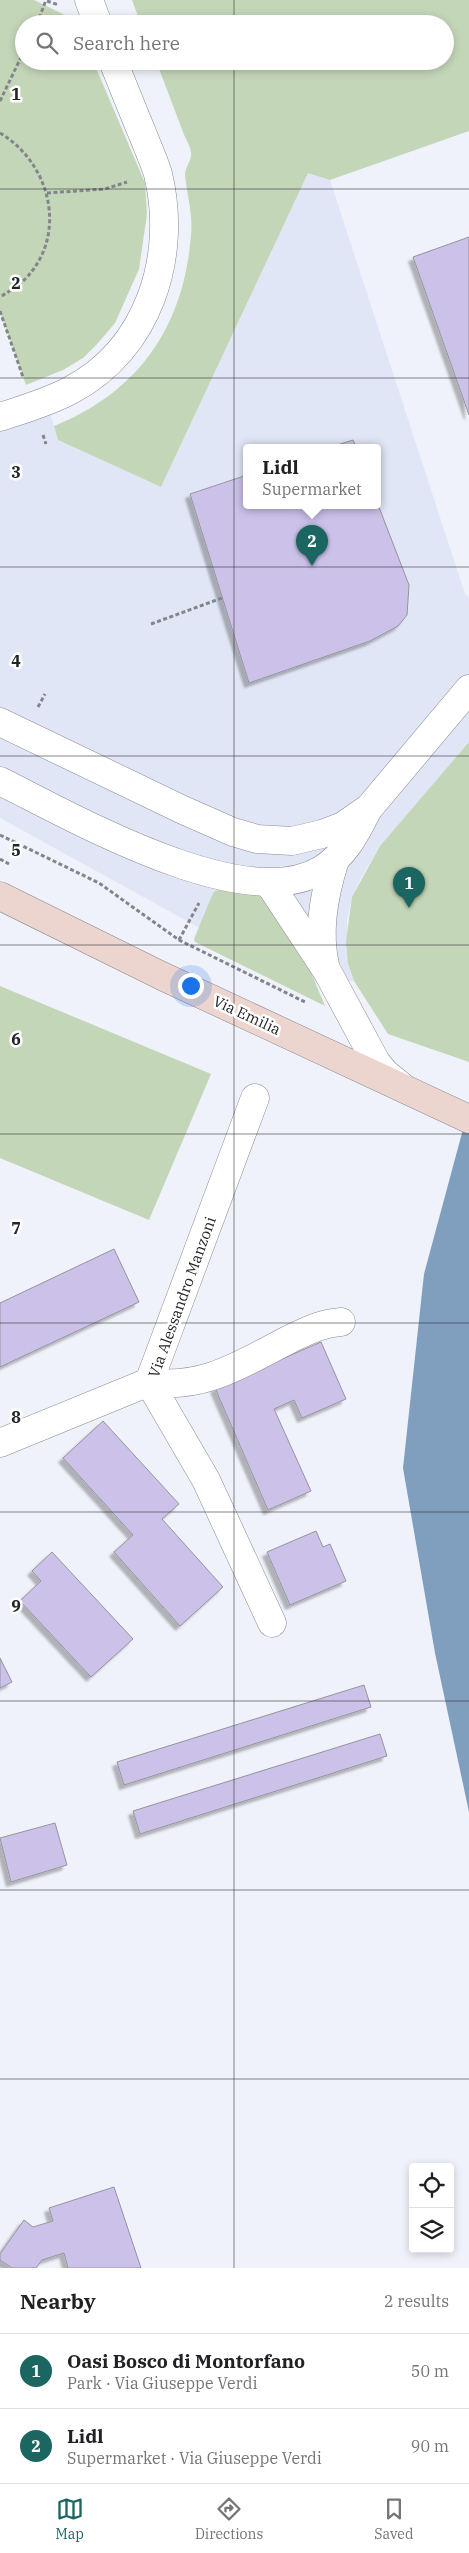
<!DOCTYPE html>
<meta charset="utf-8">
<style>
:root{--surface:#fff;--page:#f6f6f6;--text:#202124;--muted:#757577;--line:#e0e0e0;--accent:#1b6661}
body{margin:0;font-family:"IBM Plex Serif",serif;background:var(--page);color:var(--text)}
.controls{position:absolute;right:15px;bottom:15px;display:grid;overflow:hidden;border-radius:5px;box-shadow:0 2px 8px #0003}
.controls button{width:45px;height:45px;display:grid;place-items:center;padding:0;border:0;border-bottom:1px solid var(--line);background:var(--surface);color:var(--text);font:25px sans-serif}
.you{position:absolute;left:190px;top:985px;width:18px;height:18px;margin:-12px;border:4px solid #fff;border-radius:50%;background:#1a73e8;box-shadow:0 0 0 8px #1a73e833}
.badge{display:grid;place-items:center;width:32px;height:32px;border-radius:50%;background:var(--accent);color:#fff;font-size:16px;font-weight:700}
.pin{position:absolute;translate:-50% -41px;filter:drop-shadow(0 1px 2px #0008)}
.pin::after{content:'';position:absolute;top:26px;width:18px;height:15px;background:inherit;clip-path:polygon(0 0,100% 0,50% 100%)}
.popup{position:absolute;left:243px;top:444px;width:138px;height:65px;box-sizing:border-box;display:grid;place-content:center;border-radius:5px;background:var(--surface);filter:drop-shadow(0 1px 4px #0005);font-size:16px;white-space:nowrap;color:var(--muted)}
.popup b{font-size:19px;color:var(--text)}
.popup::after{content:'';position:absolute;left:50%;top:100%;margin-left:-10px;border:10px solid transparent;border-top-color:var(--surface)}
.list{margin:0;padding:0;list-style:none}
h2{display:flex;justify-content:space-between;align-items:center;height:65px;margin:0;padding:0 20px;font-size:21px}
h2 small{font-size:16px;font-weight:400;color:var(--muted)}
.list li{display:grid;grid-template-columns:32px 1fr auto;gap:15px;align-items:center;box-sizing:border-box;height:75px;padding:0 20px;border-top:1px solid var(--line)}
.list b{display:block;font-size:19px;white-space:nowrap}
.list p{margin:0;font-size:16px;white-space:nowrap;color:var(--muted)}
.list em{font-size:16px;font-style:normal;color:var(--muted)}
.icon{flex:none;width:28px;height:28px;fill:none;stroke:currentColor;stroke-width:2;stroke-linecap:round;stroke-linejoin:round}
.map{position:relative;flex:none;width:469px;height:2268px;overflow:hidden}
.search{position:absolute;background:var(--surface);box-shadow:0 2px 8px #0003;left:15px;right:15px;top:15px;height:55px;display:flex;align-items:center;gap:12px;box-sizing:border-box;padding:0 18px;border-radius:28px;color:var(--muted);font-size:19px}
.sheet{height:215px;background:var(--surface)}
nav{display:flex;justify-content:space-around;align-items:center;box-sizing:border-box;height:70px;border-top:1px solid var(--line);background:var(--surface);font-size:14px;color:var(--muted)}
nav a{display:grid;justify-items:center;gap:2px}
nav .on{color:var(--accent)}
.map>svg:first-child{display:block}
.built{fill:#e0e6f5;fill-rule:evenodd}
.green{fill:#c4d6b8}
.water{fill:#809fbe}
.building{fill:#cbc1e9;stroke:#96949c;filter:url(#shadow)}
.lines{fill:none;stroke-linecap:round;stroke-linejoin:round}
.street-casing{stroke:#888b92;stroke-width:29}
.secondary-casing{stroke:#888b92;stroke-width:29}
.path{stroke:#83858b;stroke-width:3;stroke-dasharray:4 2.5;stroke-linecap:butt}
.street{stroke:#fff;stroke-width:28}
.secondary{stroke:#ecd4cf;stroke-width:28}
.grid{fill:none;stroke:#242528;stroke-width:1;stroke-opacity:0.55}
.labels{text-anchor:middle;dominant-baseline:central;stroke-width:5;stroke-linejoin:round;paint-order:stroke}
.street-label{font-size:15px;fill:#242528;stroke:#fff}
.grid-label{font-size:16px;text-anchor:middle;font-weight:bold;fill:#242528;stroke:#fff;stroke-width:5;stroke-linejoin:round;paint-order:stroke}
</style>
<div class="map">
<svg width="469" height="2268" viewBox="0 0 469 2268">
<defs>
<filter id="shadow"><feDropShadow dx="-4.5" dy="4.5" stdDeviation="1" flood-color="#0004"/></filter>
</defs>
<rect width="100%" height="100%" fill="#eff2fa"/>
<path class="built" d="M308,172L330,180L465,594L469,597V742L380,846L361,878L352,897L347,920L348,964L354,981H323L307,987L0,818V412L44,392L58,440L161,487ZM247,447H377V505H247Z"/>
<g class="green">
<polygon points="0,0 34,0 75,20 77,24 24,24 24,61 93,61 145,183 147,214 139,269 115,323 98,343 83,358 63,370 26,385 0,312"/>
<path d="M132,0H469V131L330,180L308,173L161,487L58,440L54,426C139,392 184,326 191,235C193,214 187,195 185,175C185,167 192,160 191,153C191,147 185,138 183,132C174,108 165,85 156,61H445V24H141Z"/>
<polygon points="469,742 469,1062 388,1034 354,981 348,964 346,941 352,897 380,846"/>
<polygon points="223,889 278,900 290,922 325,1006 195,942 194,939 213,893 215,891"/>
<polygon points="0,986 211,1074 149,1220 0,1158"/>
</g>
<polygon class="water" points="469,1107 469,1812 435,1653 403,1468 424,1274"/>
<g class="building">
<polygon points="469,237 469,415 413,257"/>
<polygon points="353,440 356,447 331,447"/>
<polygon points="247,475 247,505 377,505 377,502 409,585 407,615 398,626 370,641 249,683 190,494"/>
<polygon points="114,1249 139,1302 0,1367 0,1303"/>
<polygon points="321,1342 346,1399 302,1418 294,1400 274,1409 311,1491 268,1510 215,1388"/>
<polygon points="103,1421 179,1504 162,1519 223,1587 180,1626 114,1552 133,1535 63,1458"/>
<polygon points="316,1531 323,1547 330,1544 346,1581 290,1605 267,1552"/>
<polygon points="52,1552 133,1639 91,1677 20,1601 41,1581 32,1571"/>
<polygon points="0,1658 12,1682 0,1688"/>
<polygon points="364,1685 371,1707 124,1785 117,1762"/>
<polygon points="380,1734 387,1756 140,1834 133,1811"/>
<polygon points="55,1823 67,1865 11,1882 0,1838"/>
<polygon points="114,2187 141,2268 68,2268 64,2253 42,2260 36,2268 12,2268 0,2260 0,2254 24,2220 33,2227 53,2221 49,2208"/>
</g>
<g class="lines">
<defs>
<g id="street">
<polyline points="89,0 98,24"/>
<path d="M0,417C24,409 49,402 71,390C149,349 178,256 158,174C154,161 148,148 143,135C133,111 123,86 113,61"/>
<polyline points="0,722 183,810 233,832 257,839 292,841 322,834 343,826 369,808 469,689"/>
<path d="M0,781C73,817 243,916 321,870C344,856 355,835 367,811"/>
<polyline points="269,883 327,971 376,1062 385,1073 401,1086"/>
<path d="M325,965C317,930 324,894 335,860"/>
<polyline points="149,1382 255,1098"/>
<polyline points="149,1382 206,1480 272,1623"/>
<path d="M149,1382C204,1390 243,1363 290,1339C307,1331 322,1323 341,1322"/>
<polyline points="0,1443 149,1382"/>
</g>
<polyline id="secondary" points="0,896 162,976 469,1119"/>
</defs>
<use href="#street" class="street-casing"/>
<use href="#secondary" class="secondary-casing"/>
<g class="path">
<polyline points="47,1 59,5"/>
<polyline points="37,24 46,0"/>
<polyline points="0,101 24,51"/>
<path d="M0,133C49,162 68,231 28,276C20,285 10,291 0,297"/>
<polyline points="47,193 105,189 127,182"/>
<polyline points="0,311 23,377"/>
<polyline points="43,435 46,444"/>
<polyline points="151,624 222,598"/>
<polyline points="38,707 45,694"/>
<polyline points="0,835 99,883 179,940 307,1003"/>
<polyline points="0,859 9,864"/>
<polyline points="179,940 199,903"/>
</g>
<use href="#street" class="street"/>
<use href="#secondary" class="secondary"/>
</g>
<path class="grid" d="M234,0V24M234,61V2268M0,189H469M0,378H469M0,567H469M0,756H469M0,945H469M0,1134H469M0,1323H469M0,1512H469M0,1701H469M0,1890H469M0,2079H469"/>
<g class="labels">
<g class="street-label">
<text transform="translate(247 1015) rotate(25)">Via Emilia</text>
<text transform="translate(182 1297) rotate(-70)">Via Alessandro Manzoni</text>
</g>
</g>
<g class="grid-label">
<text x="16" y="100">1</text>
<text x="16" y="289">2</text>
<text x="16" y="478">3</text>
<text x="16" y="667">4</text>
<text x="16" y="856">5</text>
<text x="16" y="1045">6</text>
<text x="16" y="1234">7</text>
<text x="16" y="1423">8</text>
<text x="16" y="1612">9</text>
</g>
</svg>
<div class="controls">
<button><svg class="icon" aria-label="locate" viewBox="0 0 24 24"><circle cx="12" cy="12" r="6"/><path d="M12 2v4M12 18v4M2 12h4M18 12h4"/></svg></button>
<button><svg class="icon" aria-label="layers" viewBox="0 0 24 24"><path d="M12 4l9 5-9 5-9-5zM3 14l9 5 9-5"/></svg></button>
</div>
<div class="you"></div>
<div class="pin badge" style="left:409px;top:908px">1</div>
<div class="pin badge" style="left:312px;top:566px">2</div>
<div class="popup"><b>Lidl</b>Supermarket</div>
<div class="search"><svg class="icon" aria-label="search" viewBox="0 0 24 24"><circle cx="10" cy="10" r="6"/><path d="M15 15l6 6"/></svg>Search here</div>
</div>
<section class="sheet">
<h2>Nearby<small>2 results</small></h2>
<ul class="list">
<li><span class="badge">1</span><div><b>Oasi Bosco di Montorfano</b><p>Park · Via Giuseppe Verdi</p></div><em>50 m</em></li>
<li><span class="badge">2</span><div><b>Lidl</b><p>Supermarket · Via Giuseppe Verdi</p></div><em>90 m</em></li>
</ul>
</section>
<nav>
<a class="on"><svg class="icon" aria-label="map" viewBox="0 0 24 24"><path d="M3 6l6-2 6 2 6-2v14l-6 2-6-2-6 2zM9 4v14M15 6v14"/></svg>Map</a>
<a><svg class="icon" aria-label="directions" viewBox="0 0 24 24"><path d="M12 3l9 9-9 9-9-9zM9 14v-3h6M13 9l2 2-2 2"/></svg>Directions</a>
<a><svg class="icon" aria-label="saved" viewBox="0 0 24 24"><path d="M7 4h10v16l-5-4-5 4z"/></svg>Saved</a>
</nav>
